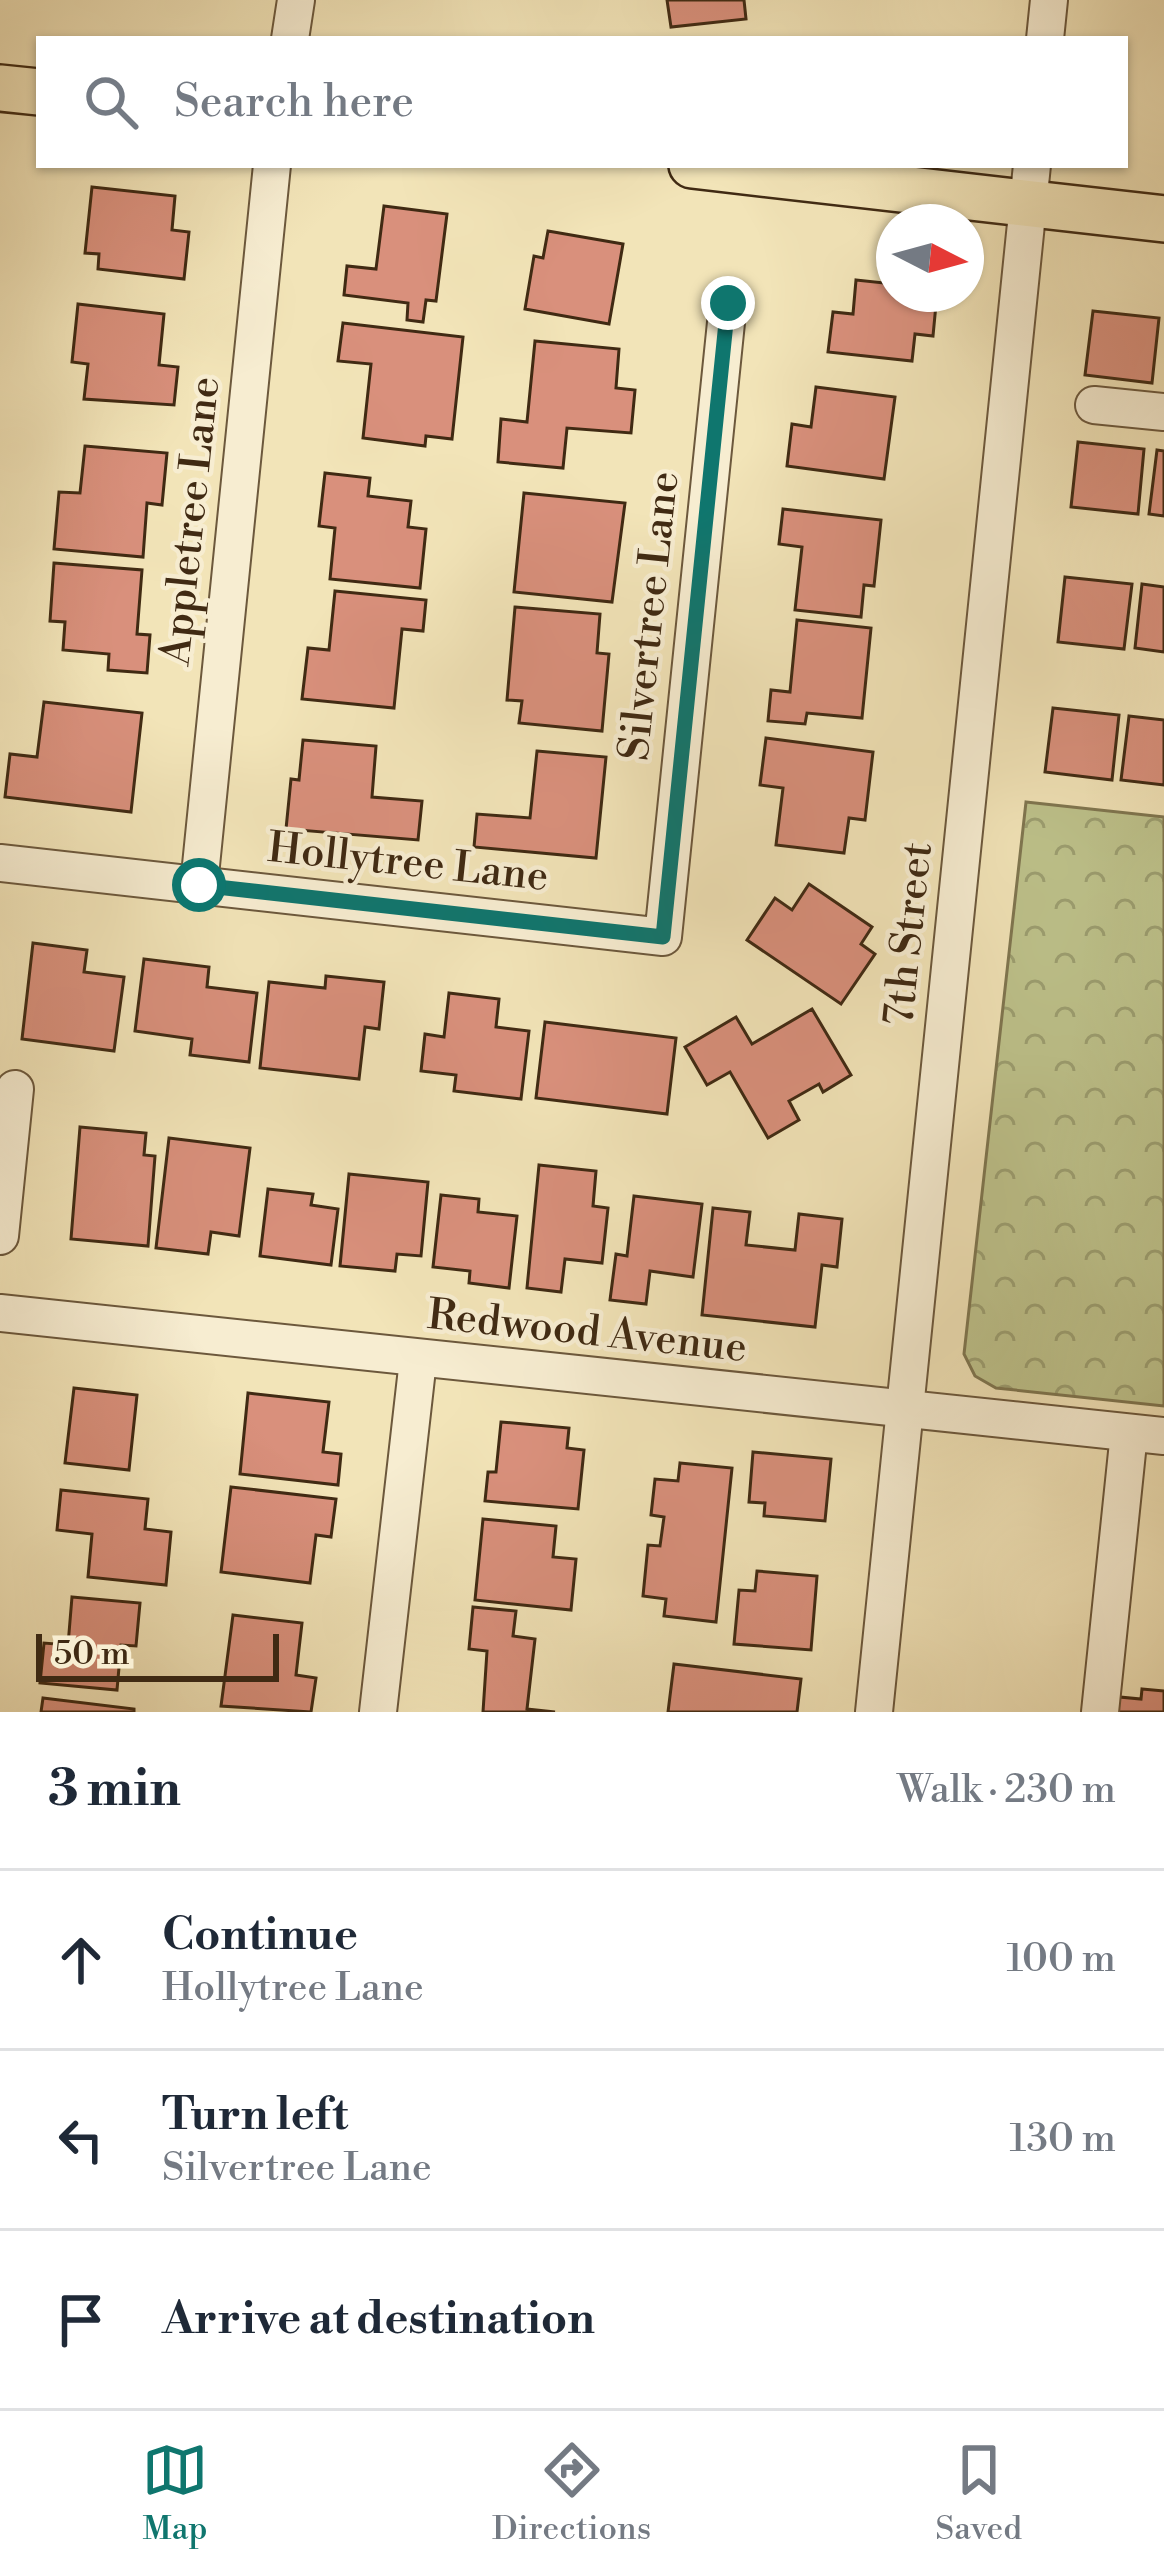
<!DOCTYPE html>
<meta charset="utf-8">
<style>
:root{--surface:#fff;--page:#f2f2f3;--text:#1f2937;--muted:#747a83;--line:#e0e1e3;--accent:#0f766e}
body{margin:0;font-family:"Libre Bodoni",serif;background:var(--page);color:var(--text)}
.compass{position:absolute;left:876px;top:204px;width:108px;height:108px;border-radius:50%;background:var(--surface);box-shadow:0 3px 9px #0004;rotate:96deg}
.scale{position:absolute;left:36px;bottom:30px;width:243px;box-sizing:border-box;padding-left:12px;border:6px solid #402a13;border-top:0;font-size:33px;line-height:42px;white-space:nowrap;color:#402a13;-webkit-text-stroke:9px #f7edd1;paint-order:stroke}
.stop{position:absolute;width:36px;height:36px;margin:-27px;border:9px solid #0f766e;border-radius:50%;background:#fff}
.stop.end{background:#0f766e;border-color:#fff;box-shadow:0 3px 12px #0008}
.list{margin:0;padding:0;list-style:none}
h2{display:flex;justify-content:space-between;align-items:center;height:156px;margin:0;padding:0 48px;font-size:51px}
h2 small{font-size:39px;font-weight:400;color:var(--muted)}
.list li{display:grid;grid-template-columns:78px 1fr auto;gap:36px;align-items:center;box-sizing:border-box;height:180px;padding:0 48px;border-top:3px solid var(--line)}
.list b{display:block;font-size:45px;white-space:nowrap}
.list p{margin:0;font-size:39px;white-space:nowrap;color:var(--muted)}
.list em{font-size:39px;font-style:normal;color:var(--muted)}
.icon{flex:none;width:66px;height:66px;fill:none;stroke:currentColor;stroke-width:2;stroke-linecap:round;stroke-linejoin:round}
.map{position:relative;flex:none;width:1164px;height:1712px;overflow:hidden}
.search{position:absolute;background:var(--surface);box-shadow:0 3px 9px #0004;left:36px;right:36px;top:36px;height:132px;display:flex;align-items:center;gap:30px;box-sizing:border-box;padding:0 42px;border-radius:0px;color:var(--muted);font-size:45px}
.sheet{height:696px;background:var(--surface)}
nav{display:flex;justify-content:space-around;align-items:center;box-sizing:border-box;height:168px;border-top:3px solid var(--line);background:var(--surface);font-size:33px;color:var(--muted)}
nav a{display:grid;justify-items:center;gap:6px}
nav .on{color:var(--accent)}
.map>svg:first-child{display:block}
.park{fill:url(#park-crowns);stroke:#7f7650;stroke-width:3}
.building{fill:#d9907c;stroke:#402a13;stroke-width:3}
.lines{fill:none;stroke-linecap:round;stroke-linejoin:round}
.minor-casing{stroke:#6c583c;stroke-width:40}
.major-casing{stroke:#402a13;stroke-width:50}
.minor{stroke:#f7edd1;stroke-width:36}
.major{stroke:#f2e4b8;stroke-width:45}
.route{stroke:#0f766e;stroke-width:15}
.labels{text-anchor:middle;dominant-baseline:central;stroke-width:9;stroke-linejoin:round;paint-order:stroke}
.street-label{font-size:42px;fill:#402a13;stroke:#f7edd1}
</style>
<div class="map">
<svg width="1164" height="1712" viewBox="0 0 1164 1712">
<defs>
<pattern id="park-crowns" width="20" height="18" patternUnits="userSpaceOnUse" patternTransform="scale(3)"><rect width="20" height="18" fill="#bec38c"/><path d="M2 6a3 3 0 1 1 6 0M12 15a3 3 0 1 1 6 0" fill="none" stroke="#9c9f71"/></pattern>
</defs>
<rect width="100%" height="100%" fill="#f2e4b8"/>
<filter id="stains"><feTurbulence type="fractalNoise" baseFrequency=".00167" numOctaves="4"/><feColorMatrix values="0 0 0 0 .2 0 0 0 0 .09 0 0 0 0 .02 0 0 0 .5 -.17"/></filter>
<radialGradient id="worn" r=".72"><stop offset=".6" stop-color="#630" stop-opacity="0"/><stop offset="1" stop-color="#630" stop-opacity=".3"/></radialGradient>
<polygon class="park" points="1026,802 1164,817 1164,1406 996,1388 975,1376 964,1354"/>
<g class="building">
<polygon points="667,0 744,0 746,19 671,27"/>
<polygon points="92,187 175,196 172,230 189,232 184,279 98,269 99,254 85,253"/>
<polygon points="384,206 447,214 436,301 426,300 423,322 407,320 408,303 344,295 347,266 376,269"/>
<polygon points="548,231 623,244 609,324 525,309 534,256 543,258"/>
<polygon points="856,280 894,284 894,294 937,294 933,336 915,334 912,361 828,352 833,312 853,314"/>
<polygon points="78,304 164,314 159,365 178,367 174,405 84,399 88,364 72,362"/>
<polygon points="1093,311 1159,318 1152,383 1085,375"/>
<polygon points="343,323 463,337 452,439 426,436 425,446 363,438 371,364 338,361"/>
<polygon points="535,341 619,349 616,388 635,390 631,433 567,428 563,468 498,462 501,419 527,422"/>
<polygon points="816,387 895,397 884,479 787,466 792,424 811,427"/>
<polygon points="1078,442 1144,449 1138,514 1071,507"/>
<polygon points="85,446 167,453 162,505 147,503 143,557 54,549 59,492 80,493"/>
<polygon points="1157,450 1164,451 1164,516 1149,514"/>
<polygon points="325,473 370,478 368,496 411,501 408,527 426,529 420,588 330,579 335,528 319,526"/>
<polygon points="524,493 625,503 612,602 514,592"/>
<polygon points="783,509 881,520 874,586 864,585 861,617 795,610 802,547 779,544"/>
<polygon points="54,563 142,570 137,634 150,635 147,673 108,670 109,654 63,650 65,622 50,621"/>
<polygon points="1065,577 1132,584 1124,649 1058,642"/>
<polygon points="1142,584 1164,587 1164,652 1135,648"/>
<polygon points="335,591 426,600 423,631 402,629 394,708 302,699 308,648 329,650"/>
<polygon points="515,607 600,614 597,653 609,654 602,731 519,723 522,701 507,700"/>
<polygon points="797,620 871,628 862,718 807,713 805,724 768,721 771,690 790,692"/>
<polygon points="44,702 142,713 131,812 5,797 10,754 37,757"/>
<polygon points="1053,708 1119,715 1112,780 1045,772"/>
<polygon points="1129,716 1164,720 1164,785 1121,780"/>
<polygon points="766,738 873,752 865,820 849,818 844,853 776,845 783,788 760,785"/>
<polygon points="303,740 376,746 372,797 422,801 418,840 286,829 291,779 299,780"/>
<polygon points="537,751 606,757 596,858 474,847 477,814 530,818"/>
<polygon points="809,884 872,927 861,944 875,954 841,1004 747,940 775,898 792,910"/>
<polygon points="33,943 87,950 84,972 124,977 114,1051 22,1039"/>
<polygon points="144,959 209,967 207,987 257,993 249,1062 190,1055 192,1039 135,1031"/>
<polygon points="326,976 384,982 379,1029 365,1027 359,1079 260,1068 269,982 325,988"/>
<polygon points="449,993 499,999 496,1027 529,1031 521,1099 454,1091 456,1075 421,1071 425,1034 444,1037"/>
<polygon points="812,1009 851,1075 823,1092 819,1084 789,1101 799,1120 768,1138 730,1072 707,1085 685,1047 736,1017 752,1044"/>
<polygon points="545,1022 676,1038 667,1114 536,1098"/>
<polygon points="80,1127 146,1133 144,1155 155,1156 148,1246 71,1239"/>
<polygon points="169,1138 250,1148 239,1236 211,1232 208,1254 156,1248"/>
<polygon points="539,1165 596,1171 593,1206 608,1208 602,1263 565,1259 561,1292 527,1288"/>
<polygon points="349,1174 428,1182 421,1256 397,1254 395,1271 340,1266"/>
<polygon points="268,1189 313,1194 311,1205 338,1209 331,1265 260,1256"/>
<polygon points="441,1195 479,1199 478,1212 517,1216 509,1288 469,1283 470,1271 433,1267"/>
<polygon points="634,1196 702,1204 693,1277 650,1271 646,1304 610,1300 616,1254 627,1256"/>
<polygon points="713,1208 750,1212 746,1245 795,1250 799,1214 842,1219 837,1267 822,1265 815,1327 702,1315"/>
<polygon points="74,1388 137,1395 129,1470 65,1463"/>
<polygon points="248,1393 329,1402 323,1452 341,1454 338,1485 240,1474"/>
<polygon points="501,1422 569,1428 567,1448 584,1450 578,1509 485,1501 488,1472 496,1472"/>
<polygon points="753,1452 831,1459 825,1521 764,1516 765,1503 749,1502"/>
<polygon points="680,1463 732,1468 716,1622 664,1616 666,1599 643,1596 648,1545 660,1546 664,1517 651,1515 655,1479 678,1481"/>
<polygon points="231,1487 336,1499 331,1537 316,1535 310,1583 221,1572"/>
<polygon points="61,1490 148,1499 145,1529 171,1532 166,1585 88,1577 92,1534 57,1530"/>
<polygon points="483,1519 556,1526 553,1557 576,1559 571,1610 475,1600"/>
<polygon points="757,1571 817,1576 811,1650 734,1644 739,1590 755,1591"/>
<polygon points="72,1597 140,1603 136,1646 121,1645 117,1690 40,1683 44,1643 68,1645"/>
<polygon points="473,1607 516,1611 513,1636 535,1639 527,1709 555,1712 483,1712 487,1651 469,1649"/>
<polygon points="233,1615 302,1623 296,1675 316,1678 311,1712 221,1706"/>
<polygon points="674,1664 801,1679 797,1712 668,1712"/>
<polygon points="1142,1689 1164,1691 1164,1712 1118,1712 1119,1697 1141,1699"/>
<polygon points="43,1698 134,1709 134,1712 41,1712"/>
</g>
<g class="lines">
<defs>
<g id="minor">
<polyline points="290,39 296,0"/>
<polyline points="1045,39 1049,0"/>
<polyline points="1094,405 1164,412"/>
<polyline points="0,863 663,937 728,303"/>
<polyline points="199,885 272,165"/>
<polyline points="0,1236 15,1089"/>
<polyline points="0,1313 1164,1436"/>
<polyline points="378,1712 418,1360"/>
<polyline points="874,1712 1032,165"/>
<polyline points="1100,1712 1129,1433"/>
</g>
<g id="major">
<polyline points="0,88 39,92"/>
<polyline points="692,165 1164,219"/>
</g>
</defs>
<use href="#minor" class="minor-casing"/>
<use href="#major" class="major-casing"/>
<use href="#minor" class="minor"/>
<use href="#major" class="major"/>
</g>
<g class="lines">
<polyline class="route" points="199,885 663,937 728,303"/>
</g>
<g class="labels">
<g class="street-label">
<text transform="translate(191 521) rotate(-84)">Appletree Lane</text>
<text transform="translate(650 616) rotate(-84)">Silvertree Lane</text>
<text transform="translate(408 863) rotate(6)">Hollytree Lane</text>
<text transform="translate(909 934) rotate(-84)">7th Street</text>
<text transform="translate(587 1332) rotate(6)">Redwood Avenue</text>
</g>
</g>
<rect width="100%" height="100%" filter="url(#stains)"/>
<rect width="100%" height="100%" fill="url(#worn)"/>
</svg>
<svg class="compass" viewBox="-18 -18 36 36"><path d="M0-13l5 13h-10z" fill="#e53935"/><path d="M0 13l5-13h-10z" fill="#747a83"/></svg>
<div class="scale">50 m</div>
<div class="stop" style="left:199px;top:885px"></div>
<div class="stop end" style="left:728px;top:303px"></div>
<div class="search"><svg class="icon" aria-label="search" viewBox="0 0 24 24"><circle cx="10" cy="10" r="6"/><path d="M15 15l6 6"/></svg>Search here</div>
</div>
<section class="sheet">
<h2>3 min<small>Walk · 230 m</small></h2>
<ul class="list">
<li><svg class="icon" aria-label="ahead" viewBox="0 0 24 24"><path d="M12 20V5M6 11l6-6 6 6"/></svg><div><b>Continue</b><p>Hollytree Lane</p></div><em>100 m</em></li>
<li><svg class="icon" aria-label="left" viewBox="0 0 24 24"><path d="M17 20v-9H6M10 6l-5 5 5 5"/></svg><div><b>Turn left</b><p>Silvertree Lane</p></div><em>130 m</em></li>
<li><svg class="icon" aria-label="arrive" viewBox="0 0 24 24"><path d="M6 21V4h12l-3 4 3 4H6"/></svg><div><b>Arrive at destination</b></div></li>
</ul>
</section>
<nav>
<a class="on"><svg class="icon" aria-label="map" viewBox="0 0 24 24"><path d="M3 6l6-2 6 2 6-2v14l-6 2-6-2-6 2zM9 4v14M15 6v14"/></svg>Map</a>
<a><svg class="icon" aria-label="directions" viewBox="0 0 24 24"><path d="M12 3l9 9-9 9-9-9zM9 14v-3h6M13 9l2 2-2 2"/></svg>Directions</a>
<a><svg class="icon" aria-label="saved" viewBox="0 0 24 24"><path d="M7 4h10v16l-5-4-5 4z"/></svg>Saved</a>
</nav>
